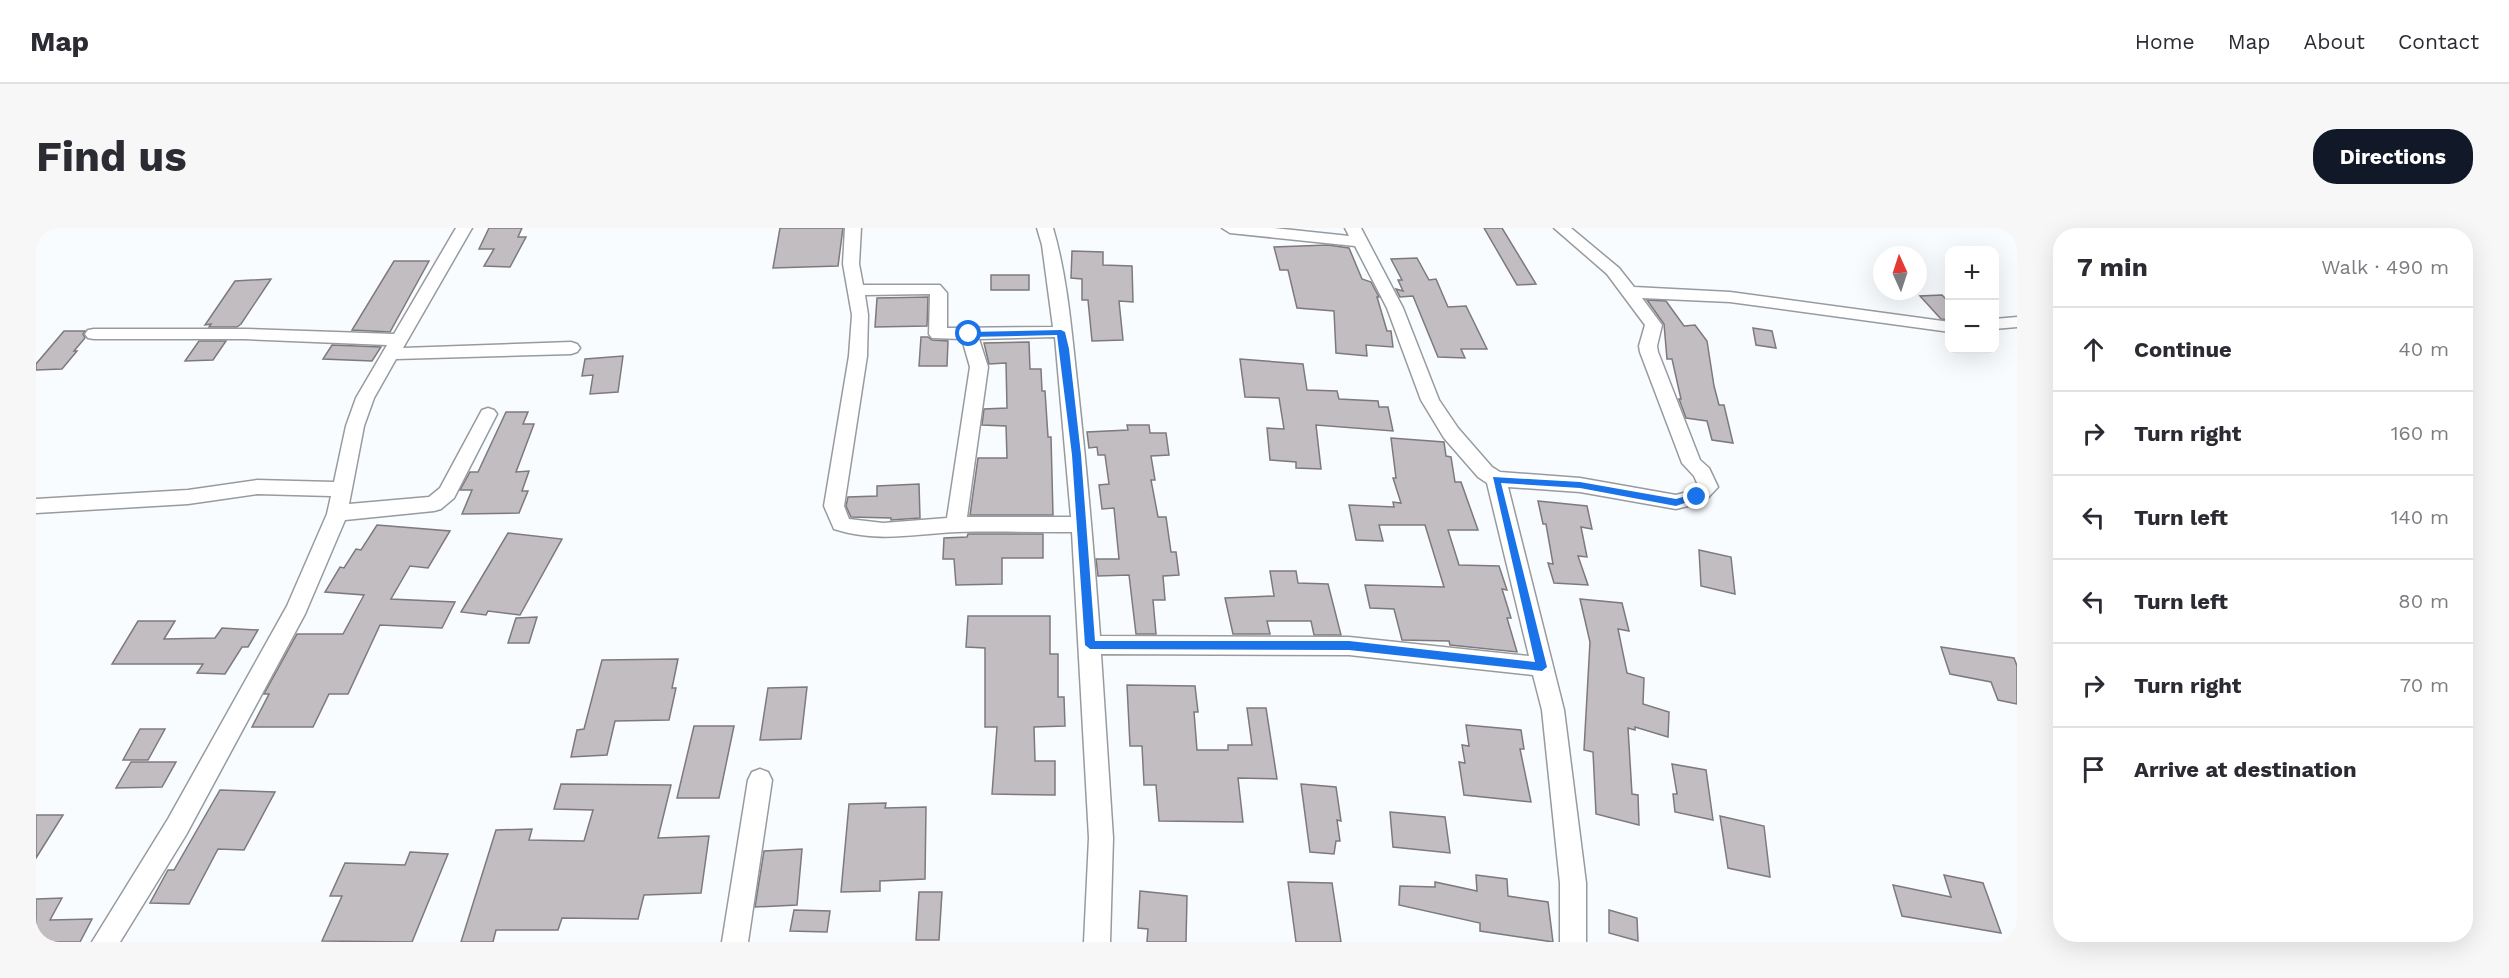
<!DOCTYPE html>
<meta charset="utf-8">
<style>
:root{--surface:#fff;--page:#f7f7f7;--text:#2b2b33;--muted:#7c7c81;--line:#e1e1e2;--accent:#111827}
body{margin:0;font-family:"Work Sans",sans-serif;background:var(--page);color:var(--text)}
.controls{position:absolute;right:18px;top:18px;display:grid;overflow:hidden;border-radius:12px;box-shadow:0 6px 24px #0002}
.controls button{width:54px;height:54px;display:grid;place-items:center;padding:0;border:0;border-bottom:2px solid var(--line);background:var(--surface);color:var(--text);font:30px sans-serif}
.compass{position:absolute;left:1837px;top:18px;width:54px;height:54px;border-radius:50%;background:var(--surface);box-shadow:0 6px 24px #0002;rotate:357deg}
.stop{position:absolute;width:18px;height:18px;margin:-14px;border:4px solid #1a73e8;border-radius:50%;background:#fff}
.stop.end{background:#1a73e8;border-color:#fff;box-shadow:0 2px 6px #0008}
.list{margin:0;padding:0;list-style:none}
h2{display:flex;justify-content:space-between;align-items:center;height:78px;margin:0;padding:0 24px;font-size:26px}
h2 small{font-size:20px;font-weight:400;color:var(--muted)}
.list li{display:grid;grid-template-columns:39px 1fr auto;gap:18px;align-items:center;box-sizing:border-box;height:84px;padding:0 24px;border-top:2px solid var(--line)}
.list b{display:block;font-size:22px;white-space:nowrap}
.list em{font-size:20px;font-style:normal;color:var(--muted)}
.icon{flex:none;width:33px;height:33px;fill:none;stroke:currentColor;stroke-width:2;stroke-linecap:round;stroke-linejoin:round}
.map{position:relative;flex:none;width:1981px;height:714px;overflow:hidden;border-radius:24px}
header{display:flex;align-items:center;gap:36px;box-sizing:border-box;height:84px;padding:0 30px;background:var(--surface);border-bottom:2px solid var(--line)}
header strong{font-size:28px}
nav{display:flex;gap:33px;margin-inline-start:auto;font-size:21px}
.intro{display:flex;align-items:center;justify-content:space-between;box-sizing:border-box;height:144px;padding:0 36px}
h1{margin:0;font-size:42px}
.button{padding:15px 27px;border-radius:24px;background:var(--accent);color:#fff;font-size:21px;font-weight:700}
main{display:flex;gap:36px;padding:0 36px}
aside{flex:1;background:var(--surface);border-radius:24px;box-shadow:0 6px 24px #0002}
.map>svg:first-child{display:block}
.building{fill:#c2bdc1;stroke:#7d797d;stroke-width:1.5}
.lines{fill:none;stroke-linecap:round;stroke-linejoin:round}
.street-casing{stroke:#979b9f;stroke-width:3}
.street{fill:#fff;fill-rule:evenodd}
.route{fill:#1a73e8}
</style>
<header>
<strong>Map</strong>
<nav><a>Home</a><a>Map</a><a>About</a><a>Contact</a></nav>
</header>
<div class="intro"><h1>Find us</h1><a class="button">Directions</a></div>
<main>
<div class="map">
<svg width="1981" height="714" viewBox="0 0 1981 714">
<rect width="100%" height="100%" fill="#f9fcff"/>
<g class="building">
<polygon points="453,0 486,0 482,9 490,9 474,39 448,38 458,21 443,21"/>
<polygon points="744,0 807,0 802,38 737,40"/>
<polygon points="1448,0 1466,0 1500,56 1481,57"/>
<polygon points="1292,17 1313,20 1326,51 1335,54 1343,69 1341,69 1351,103 1355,103 1357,119 1330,117 1331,128 1300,125 1298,83 1261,80 1252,42 1244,42 1238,19"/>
<polygon points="1036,23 1067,24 1067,37 1096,38 1097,74 1083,73 1087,112 1056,113 1052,72 1046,72 1046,51 1035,50"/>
<polygon points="1381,30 1393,52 1400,51 1412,79 1430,78 1451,121 1425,121 1429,130 1402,129 1377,68 1364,69 1360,61 1367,63 1362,52 1366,52 1355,31"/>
<polygon points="358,33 393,33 354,104 316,102"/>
<rect x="955" y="47" width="38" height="15"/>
<polygon points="235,51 205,96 201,99 173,99 175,96 169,97 199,53"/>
<polygon points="1906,67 1914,75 1914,92 1905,91 1884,68"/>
<polygon points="892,69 891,98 839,99 841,70"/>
<polygon points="1611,72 1630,73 1648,98 1659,97 1671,113 1678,158 1683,177 1688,177 1697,215 1676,212 1671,193 1650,190 1643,171 1645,171 1636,131 1631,131 1628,96"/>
<polygon points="1717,100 1736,103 1740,120 1720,117"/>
<polygon points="28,103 49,103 47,106 49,110 38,123 41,123 26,141 0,142 0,136"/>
<polygon points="885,109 892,109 896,112 912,113 911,138 883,138"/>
<polygon points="163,113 190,113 177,132 149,133"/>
<polygon points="993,114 994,141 1005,141 1006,163 1009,163 1012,209 1015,209 1017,287 934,287 942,230 971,230 970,198 946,197 948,181 971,180 970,135 953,136 948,115"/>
<polygon points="296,117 345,119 336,133 287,131"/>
<polygon points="587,128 582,164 554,166 557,147 546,148 549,131"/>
<polygon points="1204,131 1267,136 1271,162 1301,163 1303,171 1342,173 1343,179 1352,179 1357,203 1280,197 1285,241 1260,240 1260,234 1234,232 1231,200 1248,201 1243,170 1209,169"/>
<polygon points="470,184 492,184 487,196 498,196 480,244 493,243 486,263 492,263 483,285 426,286 436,262 424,262 434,244 442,244"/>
<polygon points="1091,197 1113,197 1114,205 1130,205 1133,227 1115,228 1119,252 1115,252 1122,289 1130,289 1135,324 1140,324 1143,347 1127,348 1129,372 1117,372 1120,406 1100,406 1093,347 1062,348 1060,331 1083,331 1078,280 1066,281 1063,257 1073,256 1069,227 1062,227 1061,219 1053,220 1051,204 1092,202"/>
<polygon points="1355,210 1408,214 1410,228 1415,229 1419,254 1425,254 1442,302 1412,302 1423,337 1463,338 1471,362 1466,361 1475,390 1471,390 1481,424 1414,417 1413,413 1366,412 1358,381 1334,380 1329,357 1408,359 1389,297 1343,297 1347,313 1320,312 1313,277 1358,279 1357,274 1365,275 1357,250 1360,250"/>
<polygon points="883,256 884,290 855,292 855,290 815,289 810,278 812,269 841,268 841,258"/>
<polygon points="1502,273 1551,278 1556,301 1545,299 1551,329 1542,328 1552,357 1518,355 1512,335 1517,336 1510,296 1507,296"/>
<polygon points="341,297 414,303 392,340 374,338 355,371 419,374 406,400 344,397 312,466 293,466 277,499 216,499 233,466 228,466 261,406 307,406 328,367 289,364 304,339 308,340 320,321 325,322"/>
<polygon points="472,305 526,311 484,387 452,383 450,387 425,384"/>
<polygon points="932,306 1007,306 1007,330 966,330 966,356 920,357 918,331 907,331 908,310 931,309"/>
<polygon points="1663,322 1695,329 1699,366 1665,358"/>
<polygon points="1234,343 1260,343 1262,355 1292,356 1305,407 1278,407 1275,393 1231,393 1234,406 1197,406 1189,370 1238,368"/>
<polygon points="1544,371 1586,375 1593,403 1582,401 1591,445 1608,450 1607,476 1633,484 1632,509 1599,499 1599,502 1592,500 1596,566 1602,567 1603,597 1560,586 1557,524 1548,522 1554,414"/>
<polygon points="932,388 1014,388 1014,426 1022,426 1022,469 1028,469 1029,498 998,499 999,533 1019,533 1019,567 956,566 961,499 949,499 949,420 930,419"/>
<polygon points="501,389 493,415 472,415 480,390"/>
<polygon points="102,393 139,393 128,411 179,410 186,400 222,402 212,419 206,419 189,446 161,445 167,436 76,436"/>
<polygon points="1905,419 1978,430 1981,438 1981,476 1962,472 1955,454 1914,446"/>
<polygon points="642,431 636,460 640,460 633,492 579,493 571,527 535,529 541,502 548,501 566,432"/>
<polygon points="1091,457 1159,458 1162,484 1158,484 1161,522 1192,522 1192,517 1216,517 1211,480 1230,480 1241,551 1202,550 1207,594 1123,593 1120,557 1108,557 1106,518 1094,518"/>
<polygon points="771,459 765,511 724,512 732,460"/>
<polygon points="1430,497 1485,502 1488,521 1484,521 1495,574 1428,567 1423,534 1429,535 1426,517 1433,518"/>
<polygon points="658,498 698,498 683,570 641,570"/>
<polygon points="104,501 129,501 112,532 87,532"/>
<polygon points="95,534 140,534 126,559 80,560"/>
<polygon points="1636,536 1670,542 1677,592 1639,584 1637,566 1641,566"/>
<polygon points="525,556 635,557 622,610 673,608 665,665 608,667 602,691 526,690 522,702 460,702 457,714 425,714 460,602 496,601 493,612 548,613 557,582 518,581"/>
<polygon points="1265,556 1300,559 1305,593 1301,592 1304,613 1300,613 1298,626 1274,624"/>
<polygon points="184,562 239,564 208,622 182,621 153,676 114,675 132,642 138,642"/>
<polygon points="850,575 849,580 890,579 889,651 844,653 844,663 805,664 813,576"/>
<polygon points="1354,584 1409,589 1414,625 1357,619"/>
<polygon points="0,587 27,587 0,630"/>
<polygon points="1684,588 1728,598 1734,649 1692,640"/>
<polygon points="766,621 761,677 719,679 728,623"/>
<polygon points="374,624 412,626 376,714 286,713 306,668 294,668 309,635 369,637"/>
<polygon points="1440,647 1471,651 1472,668 1512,674 1517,714 1444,703 1444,695 1363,677 1364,658 1399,659 1399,654 1441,663"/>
<polygon points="1908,647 1947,655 1965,705 1866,688 1857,657 1915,669"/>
<polygon points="1252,654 1296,655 1305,714 1260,714"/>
<polygon points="1104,663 1151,668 1150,714 1111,714 1112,701 1102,700"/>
<polygon points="883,664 906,664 903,712 880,712"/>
<polygon points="26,670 14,692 56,691 44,714 0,714 0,671"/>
<polygon points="758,682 794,683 791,704 754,703"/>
<polygon points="1573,682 1601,690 1602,713 1573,705"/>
</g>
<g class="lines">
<defs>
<g id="street">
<polygon points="420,0 436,0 367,120 535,114 541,116 544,120 541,124 535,126 360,131 338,170 328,198 313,276 393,269 404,260 446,182 452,180 458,182 461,186 418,270 405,281 398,283 309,292 269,386 150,607 84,714 56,714 132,591 251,378 291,286 295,268 221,266 152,276 0,285 0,271 152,262 221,252 298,254 310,198 320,170 351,117 209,111 58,111 52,110 49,106 52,102 58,101 209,101 358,106"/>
<path d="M809,0H825L823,36L827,57H904L911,65V100L1017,99L1006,17L1001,0H1017C1032,51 1036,109 1042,162C1051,244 1058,326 1064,408L1313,409L1493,428L1451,255L1442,249L1408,210L1385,172L1351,80L1319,18L1194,5L1186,0H1238L1313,8L1309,0H1325L1367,80L1403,172L1422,200L1456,239L1464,244L1544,250L1640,267L1655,263L1662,257L1658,248L1646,235L1604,124L1603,118L1609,97L1571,46L1518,0H1535L1583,40L1598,59L1694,64L1914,94V104L1694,74L1606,70L1626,97L1621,118L1622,124L1664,232L1673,240L1682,259L1668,274L1640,281L1544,264L1472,259L1528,482L1550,655V714H1524V655L1506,482L1497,447L1313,427L1065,426L1077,610L1074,714H1048L1053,610L1036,304C998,304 959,303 921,304C877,306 842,315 798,301L788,278L813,128L816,87L807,36ZM894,66L893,106L896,110L926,111L934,139L911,290L847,295L813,291L808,278L831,128L832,87L829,67ZM1019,109L1035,289H931L952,139L943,111Z"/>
<polygon points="1981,89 1981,99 1958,101 1958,91"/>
<polygon points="724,541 732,544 736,552 712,714 686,714 712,552 716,544"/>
</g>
</defs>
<use href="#street" class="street-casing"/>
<use href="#street" class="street"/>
</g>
<polygon class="route" points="1025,102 1029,104 1033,121 1045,227 1059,413 1313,413 1499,434 1457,249 1544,254 1640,271 1661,265 1666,269 1640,278 1544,260 1465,255 1511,439 1506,443 1313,422 1054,421 1049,417 1036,227 1021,107 933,109 929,106 933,104"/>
</svg>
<div class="controls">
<button>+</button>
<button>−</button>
</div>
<svg class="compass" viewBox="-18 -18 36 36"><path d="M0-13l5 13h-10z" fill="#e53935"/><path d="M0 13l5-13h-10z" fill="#7c7c81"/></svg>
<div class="stop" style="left:933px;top:106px"></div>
<div class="stop end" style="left:1661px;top:269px"></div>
</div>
<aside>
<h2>7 min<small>Walk · 490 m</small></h2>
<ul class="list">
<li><svg class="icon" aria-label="ahead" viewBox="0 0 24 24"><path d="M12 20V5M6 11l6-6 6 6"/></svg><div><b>Continue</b></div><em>40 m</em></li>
<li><svg class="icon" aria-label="right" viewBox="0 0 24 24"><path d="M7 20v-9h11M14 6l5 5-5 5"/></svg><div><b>Turn right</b></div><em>160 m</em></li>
<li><svg class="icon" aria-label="left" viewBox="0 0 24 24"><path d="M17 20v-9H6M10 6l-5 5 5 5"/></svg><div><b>Turn left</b></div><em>140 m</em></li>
<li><svg class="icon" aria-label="left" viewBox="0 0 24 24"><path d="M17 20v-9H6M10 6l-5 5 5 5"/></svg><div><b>Turn left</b></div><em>80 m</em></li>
<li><svg class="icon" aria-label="right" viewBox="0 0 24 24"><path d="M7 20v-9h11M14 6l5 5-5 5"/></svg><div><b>Turn right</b></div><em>70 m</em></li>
<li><svg class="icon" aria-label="arrive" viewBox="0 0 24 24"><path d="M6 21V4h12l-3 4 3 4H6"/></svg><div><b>Arrive at destination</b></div></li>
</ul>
</aside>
</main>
